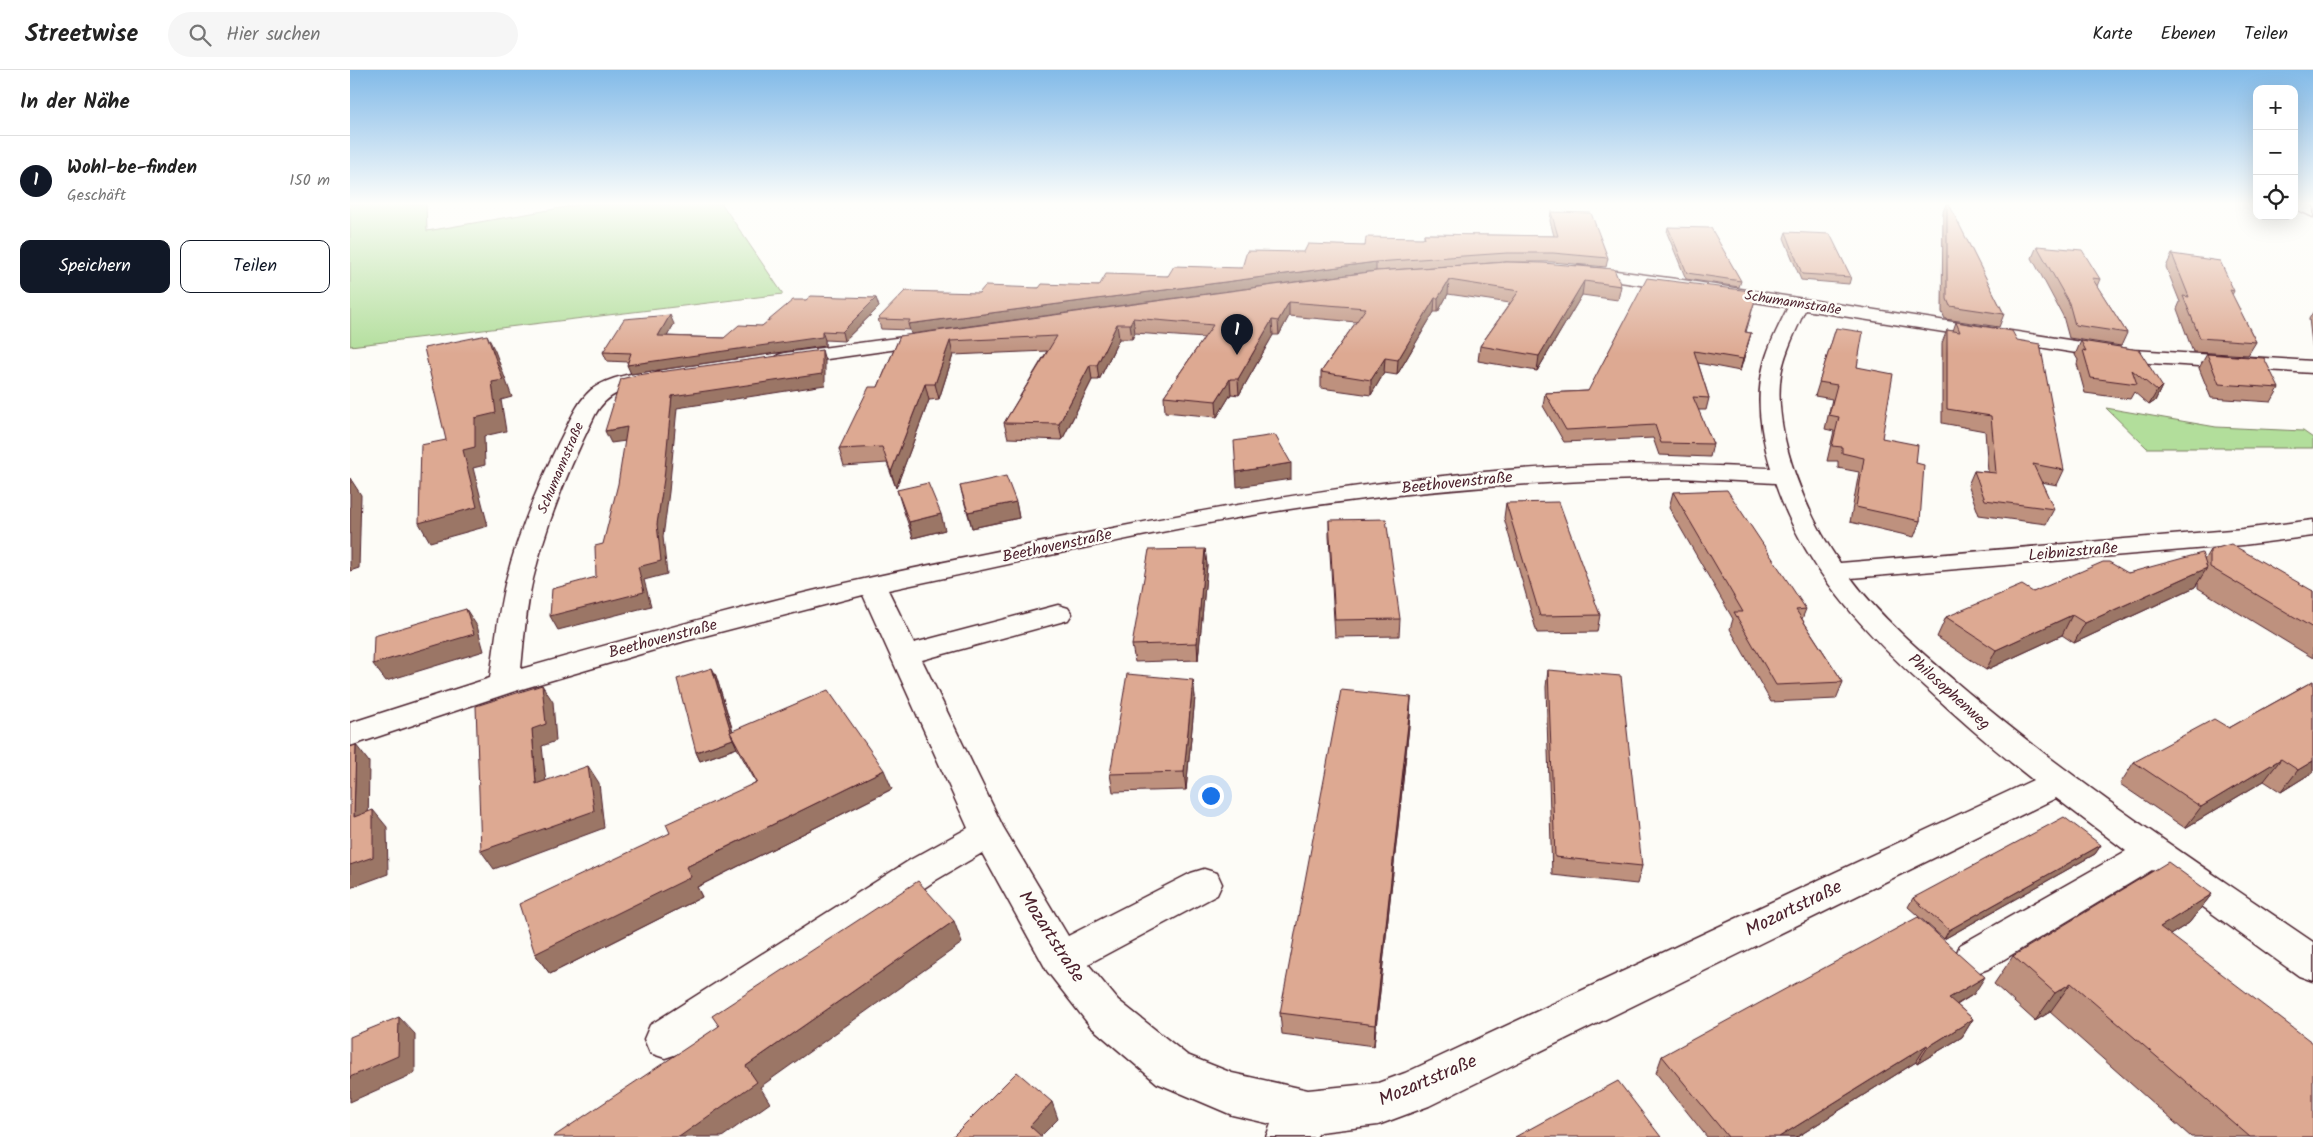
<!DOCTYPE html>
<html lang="de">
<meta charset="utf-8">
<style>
:root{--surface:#fff;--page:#f6f6f6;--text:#222;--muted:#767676;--line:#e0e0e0;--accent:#111827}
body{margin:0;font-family:Kalam,sans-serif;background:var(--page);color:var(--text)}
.controls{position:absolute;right:15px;top:15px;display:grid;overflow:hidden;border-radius:10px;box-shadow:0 5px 20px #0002}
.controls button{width:45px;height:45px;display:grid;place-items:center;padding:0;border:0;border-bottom:1px solid var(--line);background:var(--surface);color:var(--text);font:25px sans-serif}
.you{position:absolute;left:860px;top:725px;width:18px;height:18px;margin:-12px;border:4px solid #fff;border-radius:50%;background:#1a73e8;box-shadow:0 0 0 8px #1a73e833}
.badge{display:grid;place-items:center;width:32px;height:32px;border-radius:50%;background:var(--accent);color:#fff;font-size:16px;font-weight:700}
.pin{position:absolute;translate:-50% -41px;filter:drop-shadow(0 1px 2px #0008)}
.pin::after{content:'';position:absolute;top:26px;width:18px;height:15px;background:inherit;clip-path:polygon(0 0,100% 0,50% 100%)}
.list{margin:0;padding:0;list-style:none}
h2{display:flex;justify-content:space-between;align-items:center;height:65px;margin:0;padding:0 20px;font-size:21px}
h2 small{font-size:16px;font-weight:400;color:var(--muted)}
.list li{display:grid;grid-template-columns:32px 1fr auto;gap:15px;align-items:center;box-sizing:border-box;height:90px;padding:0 20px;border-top:1px solid var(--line)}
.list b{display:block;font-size:19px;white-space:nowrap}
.list p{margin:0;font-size:16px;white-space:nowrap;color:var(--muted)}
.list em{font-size:16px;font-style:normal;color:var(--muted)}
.actions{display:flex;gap:10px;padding:15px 20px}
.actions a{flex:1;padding:11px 0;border:1px solid var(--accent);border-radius:10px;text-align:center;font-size:18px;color:var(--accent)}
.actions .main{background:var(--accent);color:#fff}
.icon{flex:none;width:28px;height:28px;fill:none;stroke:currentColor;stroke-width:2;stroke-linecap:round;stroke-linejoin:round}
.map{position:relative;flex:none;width:1963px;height:1067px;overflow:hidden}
header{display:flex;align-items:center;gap:30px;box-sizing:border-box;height:70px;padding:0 25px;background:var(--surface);border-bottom:1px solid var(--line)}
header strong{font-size:24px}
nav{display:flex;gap:28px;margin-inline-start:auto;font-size:18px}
.search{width:350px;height:45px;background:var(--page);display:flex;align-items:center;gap:12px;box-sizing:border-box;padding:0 18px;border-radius:28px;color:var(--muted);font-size:19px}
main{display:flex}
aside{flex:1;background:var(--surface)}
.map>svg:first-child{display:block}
.green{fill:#b2de9b;stroke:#7e7e63}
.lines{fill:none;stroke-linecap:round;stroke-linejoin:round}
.minor-casing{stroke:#4a1f2b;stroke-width:3}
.minor{fill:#fdfcf7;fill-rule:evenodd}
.wall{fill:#be917e;stroke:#4a1f2b}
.shaded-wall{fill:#9b7666;stroke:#4a1f2b}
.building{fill:#dda992;stroke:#4a1f2b}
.labels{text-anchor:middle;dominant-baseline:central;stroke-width:5;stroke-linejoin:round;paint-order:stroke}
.far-street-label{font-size:14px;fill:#4a1f2b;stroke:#fdfcf7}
.street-label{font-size:16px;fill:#4a1f2b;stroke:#fdfcf7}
.near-street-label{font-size:19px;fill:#4a1f2b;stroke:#fdfcf7}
</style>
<header>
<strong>Streetwise</strong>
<div class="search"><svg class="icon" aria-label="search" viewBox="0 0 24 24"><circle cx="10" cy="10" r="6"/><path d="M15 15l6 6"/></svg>Hier suchen</div>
<nav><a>Karte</a><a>Ebenen</a><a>Teilen</a></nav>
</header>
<main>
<aside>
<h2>In der Nähe<small></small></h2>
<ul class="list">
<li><span class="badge">1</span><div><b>Wohl-be-finden</b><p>Geschäft</p></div><em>150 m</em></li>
</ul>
<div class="actions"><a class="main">Speichern</a><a>Teilen</a></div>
</aside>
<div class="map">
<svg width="1963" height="1067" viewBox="0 0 1963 1067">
<rect width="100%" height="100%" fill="#fdfcf7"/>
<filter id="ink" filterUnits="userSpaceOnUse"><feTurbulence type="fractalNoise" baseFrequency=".02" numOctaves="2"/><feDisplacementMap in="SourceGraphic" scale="10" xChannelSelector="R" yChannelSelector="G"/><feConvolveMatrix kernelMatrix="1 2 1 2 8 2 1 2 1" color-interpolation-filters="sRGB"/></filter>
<g filter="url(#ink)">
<g class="green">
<polygon points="0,134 76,134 77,161 234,134 372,134 433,224 0,276"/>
<polygon points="1756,338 1866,357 1953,361 1963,368 1963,378 1797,378"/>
</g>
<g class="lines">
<defs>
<g id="minor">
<polygon points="1944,134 1959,134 1963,137 1963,147 1944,138"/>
<path d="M1229,196L1326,209L1783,280L1963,291V303L1783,292L1455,240C1446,261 1435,281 1431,304C1422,363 1457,446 1490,493L1893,459L1963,450V466L1893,475L1501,508C1534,552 1578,588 1620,624C1728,715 1846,792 1963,872V911L1949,906L1802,800L1638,899L1624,904L1610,899L1605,887L1610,875L1776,781L1706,728L1079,1036L1028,1055L970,1062L966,1067H916L921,1054L882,1045L807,1013L740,956L697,901L632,783L586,810L330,983L315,988L300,983L294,969L300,955L560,790L618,758L513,525L335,571L165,621L0,676V653L140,608C145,575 148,542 156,510C168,463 188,416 209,372C218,355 226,333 241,320C255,308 295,298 313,303L316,307L313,311C286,318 260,317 245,345C219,397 197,452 183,509C176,538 174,569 171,599C288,566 405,533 523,507C581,494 640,483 698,471C880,434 1063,401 1248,395C1306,393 1363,396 1421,398C1411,366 1405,328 1414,294C1419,274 1429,256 1438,237L1223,205L1221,201L1223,197ZM1331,408L1425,413C1454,497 1511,559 1576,618C1610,650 1646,681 1683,710L1055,1003L1028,1013L958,1020L882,1003L837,985L768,930L738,894L867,825L872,814L867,803L854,799L841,803L718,866L653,757L572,590L718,550L722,544L718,538L708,535L564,573L538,520C676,491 814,458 953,437C1078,419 1205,410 1331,408Z"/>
<polygon points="583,263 590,265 592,269 590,273 435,295 428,293 425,289 428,285 435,283"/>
</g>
</defs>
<use href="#minor" class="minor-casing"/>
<use href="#minor" class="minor"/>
</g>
<g class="wall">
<polygon points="1596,134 1597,134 1654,244 1649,257 1595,249 1592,242 1593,142"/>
<polygon points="1201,142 1258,188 1256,197 1202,192 1156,192 1026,201 560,260 531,259 528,249 629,223 689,218 749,216 818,206 892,198 954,182 1015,176 1074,168 1074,164 1204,166 1200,151"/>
<polygon points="1318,157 1391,211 1389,217 1336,209 1317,163"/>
<polygon points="1436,162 1501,207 1499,214 1451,210 1434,168"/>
<polygon points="1687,176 1750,209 1747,216 1777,263 1771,276 1719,268 1713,246 1682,188"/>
<polygon points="1822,184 1884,221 1882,225 1906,272 1898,285 1843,282 1827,239 1830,232 1816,197"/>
<polygon points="1157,192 1271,216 1268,230 1232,225 1187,301 1128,291 1130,276 1160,233 1098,224 1088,242 1084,242 1047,305 1034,303 1021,325 971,318 971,302 1006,252 939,246 929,265 923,265 889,325 881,324 867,347 815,342 814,326 854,268 785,263 782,269 769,269 749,310 742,310 712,370 658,368 654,353 697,281 603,285 589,329 579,330 546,418 537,393 494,396 489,379 528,317 550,266"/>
<polygon points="526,228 529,237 494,271 475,270 475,276 281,304 278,292 257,291 253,282 324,254 317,266 374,268 412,256 456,230"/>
<polygon points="1405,230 1396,262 1401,263 1390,301 1348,293 1359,328 1356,340 1348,340 1363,374 1360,387 1309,385 1303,368 1214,372 1193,336 1195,323 1238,321"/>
<polygon points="1963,242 1963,281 1959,249"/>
<polygon points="1606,252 1714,400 1707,415 1691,412 1704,439 1696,454 1629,445 1618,415 1624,401 1638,402 1635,361 1592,353 1592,273 1597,260 1603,261"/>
<polygon points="1486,258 1507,297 1532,368 1566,393 1570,451 1564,467 1500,452 1509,402 1488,398 1488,391 1477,391 1484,361 1475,359 1482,329 1465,326"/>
<polygon points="1731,271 1812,316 1805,331 1799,335 1784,322 1780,329 1735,323 1727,294 1728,290 1725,285"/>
<polygon points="1857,284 1929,318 1921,332 1861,328 1849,298"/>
<polygon points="610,416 666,432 669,448 622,458 614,431"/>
<polygon points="547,420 595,460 563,468 552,436"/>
<polygon points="1323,422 1456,539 1452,549 1493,612 1486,629 1421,632 1380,559 1383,549 1319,438"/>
<polygon points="1156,433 1250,545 1247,562 1187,563 1154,448"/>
<polygon points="979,450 1050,549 1049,566 985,567 979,466"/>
<polygon points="855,479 857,495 848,590 785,592 782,575"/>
<polygon points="1860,480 1963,521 1963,588 1848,518 1848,513 1845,517 1724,573 1712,565 1636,600 1587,567 1596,547 1683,522 1778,503 1854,490"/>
<polygon points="362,598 366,606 383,661 542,719 347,817 352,827 200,904 185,884 320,763 406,712 387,678 350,691 346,682"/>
<polygon points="1198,600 1292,796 1287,814 1202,805 1196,617"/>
<polygon points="843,610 845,627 836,720 763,722 760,704"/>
<polygon points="1963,611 1963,702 1931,722 1914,711 1835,758 1770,714 1784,692 1879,658"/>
<polygon points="1061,627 1060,647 1024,976 932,964 930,943"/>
<polygon points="1751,775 1745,784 1594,869 1558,837 1563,828"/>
<polygon points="1862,824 1839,853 1820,865 1963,1067 1841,1067 1700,942 1685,951 1644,914 1663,886"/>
<polygon points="1624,924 1607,935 1623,949 1612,967 1567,994 1566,992 1447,1067 1357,1067 1306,1003 1312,986"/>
</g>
<g class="shaded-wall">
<polygon points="1026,192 1026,201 561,264 558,254"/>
<polygon points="1099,210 1098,224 1088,242 1088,228"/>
<polygon points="1234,211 1232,225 1187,301 1189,286"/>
<polygon points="526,228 529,237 494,271 492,262"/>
<polygon points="1085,228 1084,242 1047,305 1048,290"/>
<polygon points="939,232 939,246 929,265 928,251"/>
<polygon points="320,245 324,254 312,275 308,266"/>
<polygon points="783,248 785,263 782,269 780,254"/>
<polygon points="922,250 923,265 889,325 888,309"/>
<polygon points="767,254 769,269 749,310 747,295"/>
<polygon points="472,261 475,270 475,276 281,304 277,295"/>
<polygon points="1401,263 1398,274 1390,301 1393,289"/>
<polygon points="137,265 145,281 162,327 151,330 156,361 134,366 135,395 123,398 138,456 80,472 69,453 113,380 125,348 142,312"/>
<polygon points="600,271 603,285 589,329 585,314"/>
<polygon points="472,280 475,291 475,315 327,338 319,422 313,467 317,504 294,510 301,536 208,560 200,546 288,497 307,454 322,326"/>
<polygon points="1035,288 1034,303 1021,325 1021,310"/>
<polygon points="740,295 742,310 712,370 709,354"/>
<polygon points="880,309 881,324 867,347 866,331"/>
<polygon points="575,314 579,330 546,418 541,402"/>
<polygon points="1812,316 1805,331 1799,335 1807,321"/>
<polygon points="277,357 283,370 261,373 255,361"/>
<polygon points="941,393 941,409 887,417 886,402"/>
<polygon points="0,408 11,425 9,498 0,501"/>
<polygon points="666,432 669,448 622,458 618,442"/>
<polygon points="591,444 595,460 563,468 559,452"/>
<polygon points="855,479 857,495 848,590 847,573"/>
<polygon points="1857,498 1845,517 1724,573 1735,553"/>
<polygon points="116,539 127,556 134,581 36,611 23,594"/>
<polygon points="1722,545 1712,565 1636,600 1646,580"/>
<polygon points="362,598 366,606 387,675 383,669"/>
<polygon points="843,610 845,627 836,720 834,702"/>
<polygon points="192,615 203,632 206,671 192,676 198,731 186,714 182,659"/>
<polygon points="1061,627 1060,647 1024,976 1025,955"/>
<polygon points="383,669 387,678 350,691 346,682"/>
<polygon points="6,675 19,692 18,764 4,747"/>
<polygon points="1931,689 1914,711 1835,758 1851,737"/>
<polygon points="1963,691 1963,702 1931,722 1948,700"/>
<polygon points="238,696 249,713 254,758 144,799 131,781"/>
<polygon points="534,700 542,719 347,817 352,827 200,904 185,884 336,797"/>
<polygon points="23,740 37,757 38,804 0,818 0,795"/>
<polygon points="1751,775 1745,784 1594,869 1599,860"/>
<polygon points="1862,824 1839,853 1787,886 1810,857"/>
<polygon points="604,851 612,873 410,1017 420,1033 372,1067 329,1067 396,996"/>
<polygon points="1635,907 1624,924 1589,945 1599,928"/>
<polygon points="1721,913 1700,942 1685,951 1705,923"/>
<polygon points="49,947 65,964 65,1003 0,1032 0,1007"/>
<polygon points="1623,949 1612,967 1567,994 1578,977"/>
<polygon points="1577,975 1566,992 1447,1067 1429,1067"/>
<polygon points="702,1032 708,1049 690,1067 680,1056"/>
</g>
<g class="building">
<polygon points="1597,134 1599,134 1654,244 1600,236 1597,229"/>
<polygon points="1201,142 1241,143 1258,188 1203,183 1157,183 1026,192 558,254 560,250 528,249 555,221 629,223 635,216 689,218 692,214 749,216 756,204 818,206 824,196 892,198 897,181 954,182 958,174 1015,176 1016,167 1075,168 1074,164 1208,166"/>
<polygon points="1318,157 1361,158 1391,211 1337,203"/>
<polygon points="1436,162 1480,164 1501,207 1452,204"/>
<polygon points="1687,176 1732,180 1750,209 1742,208 1777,263 1725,255 1719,233"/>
<polygon points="1822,184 1870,191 1884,221 1880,220 1906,272 1850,268 1833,226 1839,227"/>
<polygon points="1157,192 1193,193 1264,199 1271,216 1234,211 1189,286 1130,276 1169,221 1099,210 1088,228 1085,228 1048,290 1035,288 1021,310 971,302 1016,238 939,232 928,251 922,250 888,309 880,309 866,331 814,326 863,255 783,248 780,254 767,254 747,295 740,295 709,354 654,353 707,266 600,271 585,314 575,314 541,402 532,377 489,379 519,317 528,317 550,266 1027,201"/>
<polygon points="1297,208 1400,221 1405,230 1395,262 1401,263 1393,289 1344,281 1359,328 1343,327 1363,374 1311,373 1305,355 1216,360 1195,323 1238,321"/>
<polygon points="461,226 526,228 492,262 472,261 472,267 277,295 281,283 253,282 274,249 320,245 308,266 374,268 389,255 412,256 443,230 456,230"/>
<polygon points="1606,252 1662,261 1667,270 1690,274 1714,400 1683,394 1704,439 1635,430 1624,401 1646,403 1641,346 1597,339 1597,260 1610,262"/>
<polygon points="1486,258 1513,262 1507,297 1543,304 1532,368 1568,375 1566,393 1574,395 1570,451 1506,437 1514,388 1492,383 1492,377 1482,376 1489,347 1479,345 1487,315 1469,312"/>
<polygon points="137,265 153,310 142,312 146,343 125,348 125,377 113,380 127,437 69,453 71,375 96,370 74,278"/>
<polygon points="1731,271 1789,280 1812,316 1807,321 1782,300 1787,314 1741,308 1733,280 1736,281"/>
<polygon points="472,280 472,304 322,326 314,409 307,454 311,491 288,497 294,522 200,546 202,519 246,507 245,476 253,474 268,414 277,357 255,361 271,309 287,305"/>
<polygon points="1857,284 1914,288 1929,318 1869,314"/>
<polygon points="925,365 941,393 886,402 884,371"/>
<polygon points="656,406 666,432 618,442 610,416"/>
<polygon points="578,413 591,444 559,452 547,420"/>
<polygon points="1377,420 1456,539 1446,540 1493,612 1426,615 1384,542 1393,542 1323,422"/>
<polygon points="1209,432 1250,545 1190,546 1156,433"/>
<polygon points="1036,449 1050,549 985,550 979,450"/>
<polygon points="1881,474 1963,521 1963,558 1860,497 1860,480"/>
<polygon points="855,479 847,573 782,575 799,480"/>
<polygon points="1852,483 1857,498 1735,553 1722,545 1646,580 1596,547 1672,515 1683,522 1753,492 1759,492 1778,503"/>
<polygon points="116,539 124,564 23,594 24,566"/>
<polygon points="362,598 381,662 380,662 383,669 346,682 327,609"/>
<polygon points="1198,600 1271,606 1292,796 1205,787"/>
<polygon points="777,604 843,610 834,702 760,704"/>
<polygon points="1963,611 1963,691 1948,700 1931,689 1851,737 1784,692 1864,649 1879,658"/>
<polygon points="192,615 196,654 182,659 186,714 238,696 244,741 131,781 126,636"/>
<polygon points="478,620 534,700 336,797 341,807 185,884 169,834 320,763 316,754 407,712 380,662"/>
<polygon points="991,620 1061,627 1025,955 930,943"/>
<polygon points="6,675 4,747 23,740 23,787 0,795 0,677"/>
<polygon points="1714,747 1751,775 1599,860 1563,828"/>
<polygon points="1818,792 1862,824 1810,857 1963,973 1963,1067 1900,1067 1721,913 1705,923 1663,886"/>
<polygon points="568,811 604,851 396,996 407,1012 329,1067 203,1067 369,956 362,946"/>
<polygon points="1568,847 1635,907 1599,928 1623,949 1578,977 1577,975 1429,1067 1378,1067 1312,986"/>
<polygon points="49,947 48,986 0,1007 0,967"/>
<polygon points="667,1002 702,1032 680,1056 692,1067 602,1067"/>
<polygon points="1268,1011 1311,1067 1165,1067"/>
</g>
</g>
<linearGradient id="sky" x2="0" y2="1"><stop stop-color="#82bae8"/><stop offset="0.47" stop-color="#fefefb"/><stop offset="1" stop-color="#fefefb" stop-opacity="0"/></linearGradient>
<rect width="1963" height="284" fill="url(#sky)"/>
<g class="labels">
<g class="far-street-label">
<text transform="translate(1443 233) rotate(9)">Schumannstraße</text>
<text transform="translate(211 398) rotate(-67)">Schumannstraße</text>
</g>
<g class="street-label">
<text transform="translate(1107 413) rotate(-6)">Beethovenstraße</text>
<text transform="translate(707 476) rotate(-12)">Beethovenstraße</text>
<text transform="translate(1723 482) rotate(-5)">Leibnizstraße</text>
<text transform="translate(313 569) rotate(-15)">Beethovenstraße</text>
<text transform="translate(1599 622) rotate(42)">Philosophenweg</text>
</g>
<g class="near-street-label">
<text transform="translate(1444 839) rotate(-26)">Mozartstraße</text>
<text transform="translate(701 867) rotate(57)">Mozartstraße</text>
<text transform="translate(1078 1011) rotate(-23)">Mozartstraße</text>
</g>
</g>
</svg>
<div class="controls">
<button>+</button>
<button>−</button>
<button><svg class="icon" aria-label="locate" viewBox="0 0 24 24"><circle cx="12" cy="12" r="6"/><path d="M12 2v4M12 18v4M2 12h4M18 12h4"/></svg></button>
</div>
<div class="you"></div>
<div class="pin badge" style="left:887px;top:285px">1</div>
</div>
</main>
